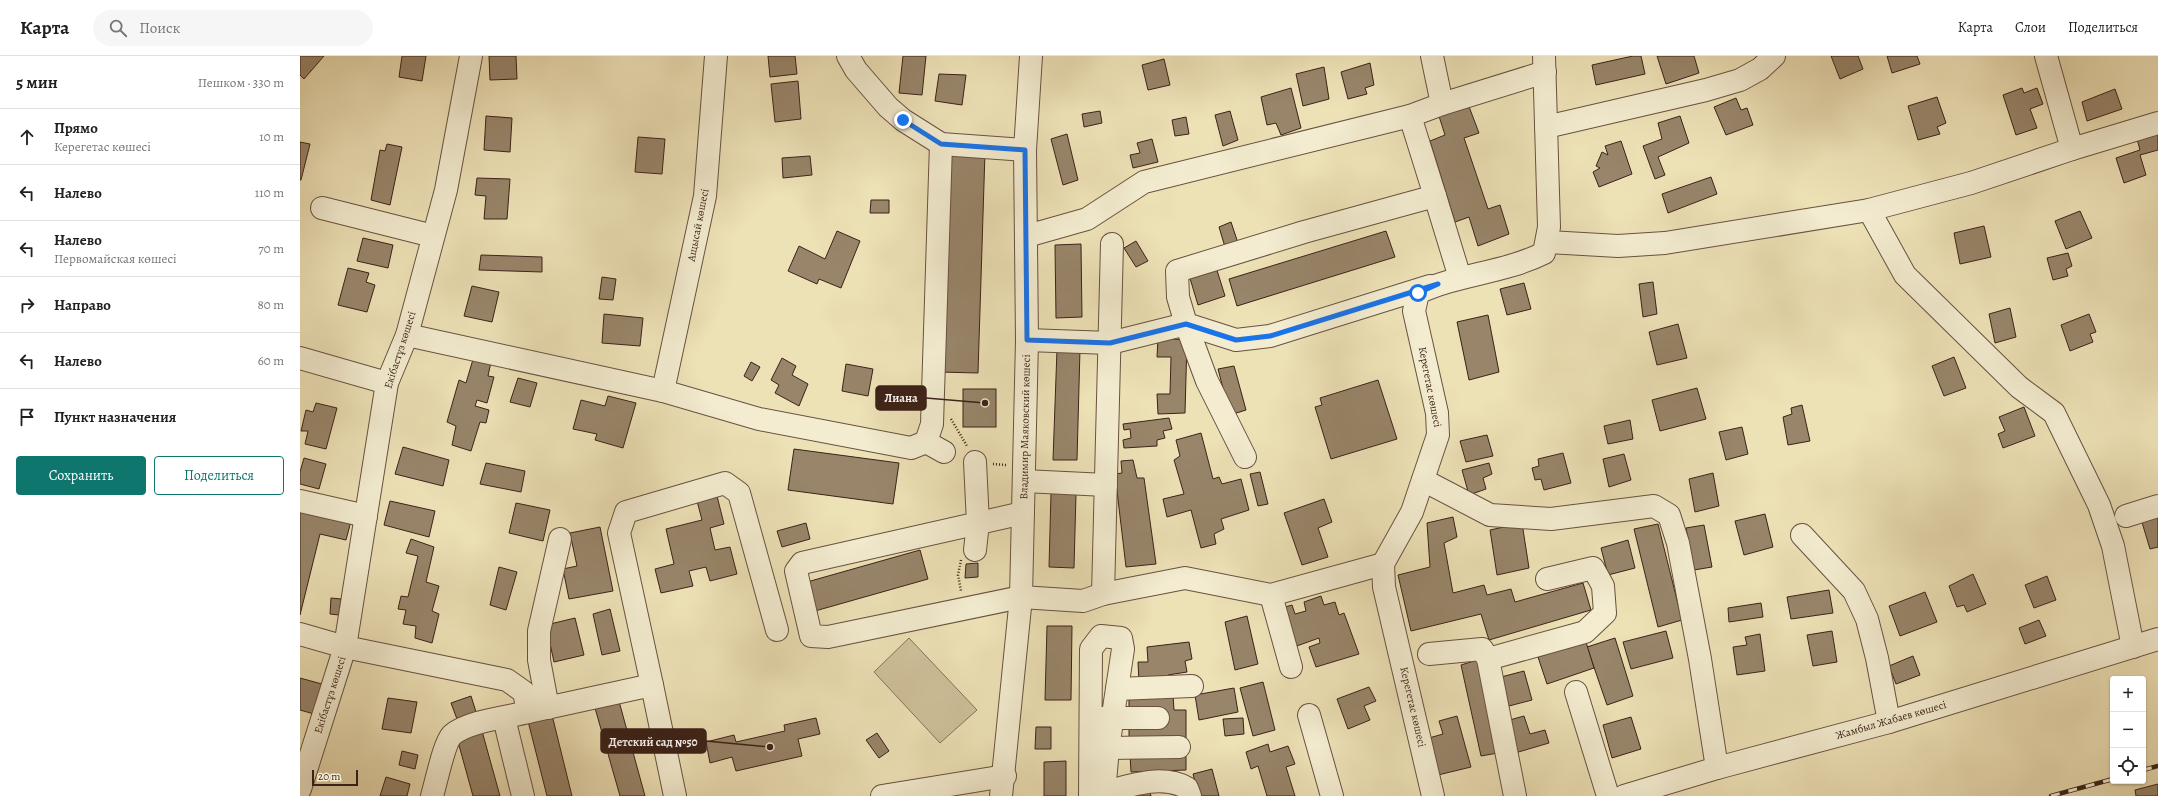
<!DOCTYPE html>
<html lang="ru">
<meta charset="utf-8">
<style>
:root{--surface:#fff;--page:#f6f6f6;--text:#202124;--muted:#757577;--line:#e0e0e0;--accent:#0f766e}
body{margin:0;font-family:Alegreya,serif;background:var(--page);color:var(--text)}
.controls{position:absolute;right:12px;bottom:12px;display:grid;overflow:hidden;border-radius:4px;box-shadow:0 1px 3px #0004}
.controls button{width:36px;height:36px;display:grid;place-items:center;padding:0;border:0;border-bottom:1px solid var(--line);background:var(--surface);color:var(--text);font:20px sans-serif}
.scale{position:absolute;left:12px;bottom:10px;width:46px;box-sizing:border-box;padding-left:4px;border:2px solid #3c2218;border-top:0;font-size:11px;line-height:14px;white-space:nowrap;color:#3c2218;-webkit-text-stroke:3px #f3ecd0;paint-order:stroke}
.stop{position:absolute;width:12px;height:12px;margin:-9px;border:3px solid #1a73e8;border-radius:50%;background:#fff}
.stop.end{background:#1a73e8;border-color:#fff;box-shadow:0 1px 4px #0008}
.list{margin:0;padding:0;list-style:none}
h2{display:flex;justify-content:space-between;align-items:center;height:52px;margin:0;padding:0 16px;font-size:17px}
h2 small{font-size:13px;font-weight:400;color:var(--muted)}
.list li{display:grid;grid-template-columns:26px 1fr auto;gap:12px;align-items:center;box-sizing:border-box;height:56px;padding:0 16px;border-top:1px solid var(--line)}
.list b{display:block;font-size:15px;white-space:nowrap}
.list p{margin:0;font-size:13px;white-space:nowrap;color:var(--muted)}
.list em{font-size:13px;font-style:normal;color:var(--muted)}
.actions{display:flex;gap:8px;padding:12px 16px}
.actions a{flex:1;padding:9px 0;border:1px solid var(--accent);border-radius:4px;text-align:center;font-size:14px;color:var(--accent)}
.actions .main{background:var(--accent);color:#fff}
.icon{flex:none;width:22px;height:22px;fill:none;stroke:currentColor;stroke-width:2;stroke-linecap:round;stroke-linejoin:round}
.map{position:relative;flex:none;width:1858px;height:740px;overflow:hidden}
header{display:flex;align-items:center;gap:24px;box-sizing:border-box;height:56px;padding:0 20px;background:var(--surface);border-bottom:1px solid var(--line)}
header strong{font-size:19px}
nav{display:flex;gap:22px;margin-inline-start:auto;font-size:14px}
.search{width:280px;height:36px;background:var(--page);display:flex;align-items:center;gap:10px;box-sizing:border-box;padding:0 14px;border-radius:22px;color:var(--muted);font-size:15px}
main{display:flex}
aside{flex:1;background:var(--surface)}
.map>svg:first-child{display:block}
.pitch{fill:#cfc19b;stroke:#86725a}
.building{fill:#98856a;stroke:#3c2218}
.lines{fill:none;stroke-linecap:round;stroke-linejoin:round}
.minor-casing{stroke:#685240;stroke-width:24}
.path{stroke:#3c2218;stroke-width:2.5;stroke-dasharray:1 2;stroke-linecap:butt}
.minor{stroke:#f3ecd0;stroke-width:22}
.rail-casing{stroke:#3c2218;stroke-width:4.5}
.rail{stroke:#f3ecd0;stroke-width:3;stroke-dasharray:9;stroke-linecap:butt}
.route{stroke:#1a73e8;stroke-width:5}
.labels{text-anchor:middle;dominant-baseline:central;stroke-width:4;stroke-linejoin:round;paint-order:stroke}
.street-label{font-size:11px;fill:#3c2218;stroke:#f3ecd0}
.leader{fill:none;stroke:#3c2218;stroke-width:1.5}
.callout-dot{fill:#3c2218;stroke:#f3ecd0;stroke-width:1.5}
.callout{fill:#3c2218;stroke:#3c2218;stroke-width:1.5}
.callout-label{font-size:12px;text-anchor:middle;font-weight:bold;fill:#fff}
</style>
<header>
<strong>Карта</strong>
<div class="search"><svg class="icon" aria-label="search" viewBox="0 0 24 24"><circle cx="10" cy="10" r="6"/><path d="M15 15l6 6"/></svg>Поиск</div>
<nav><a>Карта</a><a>Слои</a><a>Поделиться</a></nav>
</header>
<main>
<aside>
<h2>5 мин<small>Пешком · 330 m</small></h2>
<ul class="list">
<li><svg class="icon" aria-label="ahead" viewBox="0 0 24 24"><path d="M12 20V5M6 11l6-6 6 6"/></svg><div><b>Прямо</b><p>Керегетас көшесі</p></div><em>10 m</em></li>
<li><svg class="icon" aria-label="left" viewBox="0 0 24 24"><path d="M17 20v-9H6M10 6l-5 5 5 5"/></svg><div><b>Налево</b></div><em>110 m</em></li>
<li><svg class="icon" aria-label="left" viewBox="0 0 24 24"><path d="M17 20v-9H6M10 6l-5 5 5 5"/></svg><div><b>Налево</b><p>Первомайская көшесі</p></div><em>70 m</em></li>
<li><svg class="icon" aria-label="right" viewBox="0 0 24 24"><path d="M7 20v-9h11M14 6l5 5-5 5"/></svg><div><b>Направо</b></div><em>80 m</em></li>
<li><svg class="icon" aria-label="left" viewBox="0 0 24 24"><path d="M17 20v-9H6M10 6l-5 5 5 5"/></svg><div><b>Налево</b></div><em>60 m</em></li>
<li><svg class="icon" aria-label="arrive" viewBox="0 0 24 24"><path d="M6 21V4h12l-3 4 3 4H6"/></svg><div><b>Пункт назначения</b></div></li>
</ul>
<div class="actions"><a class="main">Сохранить</a><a>Поделиться</a></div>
</aside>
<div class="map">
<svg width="1858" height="740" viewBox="0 0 1858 740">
<rect width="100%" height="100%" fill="#ede1b6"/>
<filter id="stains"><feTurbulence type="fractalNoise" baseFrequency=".005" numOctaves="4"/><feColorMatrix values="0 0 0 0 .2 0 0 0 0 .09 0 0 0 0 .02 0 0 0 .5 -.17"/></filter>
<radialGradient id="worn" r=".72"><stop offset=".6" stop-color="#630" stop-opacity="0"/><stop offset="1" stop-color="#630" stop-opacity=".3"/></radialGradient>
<polygon class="pitch" points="609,582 677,654 640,687 574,616"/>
<g class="building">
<polygon points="0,0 24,0 4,23 0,19"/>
<polygon points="102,0 126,0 122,25 99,21"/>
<polygon points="189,0 216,0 217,23 190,24"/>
<polygon points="468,0 495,0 497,18 470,21"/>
<polygon points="603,0 626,0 622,39 599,37"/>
<polygon points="1333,0 1341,0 1345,18 1296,29 1292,9"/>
<polygon points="1357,0 1394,0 1399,17 1366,28"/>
<polygon points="1531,0 1558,0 1563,13 1540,23"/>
<polygon points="1587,0 1617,0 1620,8 1592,17"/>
<polygon points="864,3 870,29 848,34 842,9"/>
<polygon points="1070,7 1074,29 1065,32 1067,38 1048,43 1041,16"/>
<polygon points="1024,11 1029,43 1003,50 996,18"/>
<polygon points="639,18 666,19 662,49 635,45"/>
<polygon points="498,25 501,63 475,66 471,28"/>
<polygon points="991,32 1001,72 981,79 976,67 967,69 961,41"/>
<polygon points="1722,32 1724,37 1737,32 1743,48 1730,53 1737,72 1716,79 1703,39"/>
<polygon points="1815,33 1822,53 1787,65 1782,46"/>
<polygon points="1637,41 1646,67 1637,71 1640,78 1618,84 1608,50"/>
<polygon points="1436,42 1441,54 1447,52 1453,69 1426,79 1414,51"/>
<polygon points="1168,48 1179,77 1164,82 1188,153 1200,149 1209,178 1178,190 1169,161 1155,166 1130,85 1145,79 1138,57"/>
<polygon points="800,55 802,67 784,71 782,58"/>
<polygon points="930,55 938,84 923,90 915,59"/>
<polygon points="186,60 212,62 210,96 184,94"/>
<polygon points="1380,60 1389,87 1358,101 1365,119 1355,123 1343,90 1362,83 1358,67"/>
<polygon points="886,61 889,78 875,80 872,64"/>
<polygon points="1858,77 1858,94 1840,99 1846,119 1824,127 1816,102 1840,94 1837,83"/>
<polygon points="767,78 778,124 763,129 751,83"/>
<polygon points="338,81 365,83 362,118 335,116"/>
<polygon points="852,83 858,106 833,112 830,99 840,97 837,87"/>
<polygon points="1321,85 1332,118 1299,131 1293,116 1300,112 1296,110 1302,96 1308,99 1305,90"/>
<polygon points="0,86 10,88 1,124 0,124"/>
<polygon points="87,88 102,91 90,149 71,144 80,94 85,95"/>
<polygon points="647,95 685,96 678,317 640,316"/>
<polygon points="510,100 512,119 483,122 482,102"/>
<polygon points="1411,121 1417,138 1368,157 1362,138"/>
<polygon points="177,122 210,123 207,163 184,163 186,140 175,139"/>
<polygon points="571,144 589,144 589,157 570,157"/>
<polygon points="1780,155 1792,182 1766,193 1755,165"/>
<polygon points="931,166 938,187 925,191 919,171"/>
<polygon points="1684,170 1691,201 1660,208 1654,177"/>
<polygon points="537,175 560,185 541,232 519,223 517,228 488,215 499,190 525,203"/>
<polygon points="1086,175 1095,201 937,250 929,223"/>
<polygon points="63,182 93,189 88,212 57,205"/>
<polygon points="836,185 848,205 836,211 824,192"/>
<polygon points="781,188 782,261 756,262 755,189"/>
<polygon points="1768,197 1772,210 1766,213 1768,220 1753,224 1747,202"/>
<polygon points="181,199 242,201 242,216 179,214"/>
<polygon points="916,211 925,240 898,249 889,219"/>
<polygon points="48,212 69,217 66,226 75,229 67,256 38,249"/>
<polygon points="302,221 316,223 313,244 299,243"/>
<polygon points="1353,226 1357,258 1343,261 1339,228"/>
<polygon points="1224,227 1231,253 1207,259 1200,233"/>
<polygon points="172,230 199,236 192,266 164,260"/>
<polygon points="1710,252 1716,281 1695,287 1689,258"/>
<polygon points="304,258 343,262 340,290 302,287"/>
<polygon points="1789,258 1796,276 1790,278 1793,286 1770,295 1761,269"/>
<polygon points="1188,259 1199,316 1169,324 1157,266"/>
<polygon points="1378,268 1387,302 1357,309 1349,276"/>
<polygon points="858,282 887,284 885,357 858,358 857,338 870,338 871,301 857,301"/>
<polygon points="757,293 780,293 777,404 753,404"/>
<polygon points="174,300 191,306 188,320 194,321 187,347 177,344 175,350 189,354 186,367 180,366 171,395 152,389 156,370 147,366 159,324 166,327"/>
<polygon points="1654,301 1666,332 1644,340 1632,310"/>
<polygon points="482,302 496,310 492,319 508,328 499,350 475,337 479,329 471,324"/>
<polygon points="451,306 460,311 452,325 444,320"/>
<polygon points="546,308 573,313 568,340 542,335"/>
<polygon points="934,310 946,354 930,359 918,313"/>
<polygon points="218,322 237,327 230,351 210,346"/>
<polygon points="1078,324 1097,383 1031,403 1015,351 1022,349 1020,342"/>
<polygon points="1397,332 1406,363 1360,375 1352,344"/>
<rect x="663" y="333" width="33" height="38"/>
<polygon points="308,340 336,347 323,392 295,384 297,378 273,373 281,344 305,350"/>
<polygon points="16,347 37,352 26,393 5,388 8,375 1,375 6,354 13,356"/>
<polygon points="1502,349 1510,385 1488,389 1483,361 1492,358 1491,352"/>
<polygon points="1724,351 1735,380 1703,392 1698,378 1705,375 1699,361"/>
<polygon points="869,362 872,373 863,375 865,382 857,384 857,390 824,392 823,384 831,382 830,373 824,374 823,368"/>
<polygon points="1330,364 1333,383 1308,388 1304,370"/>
<polygon points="1442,371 1448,398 1426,404 1419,376"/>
<polygon points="901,377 913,423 919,421 922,428 941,423 949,454 921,463 924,473 914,478 916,488 901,492 891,454 867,461 863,443 884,438 874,404 880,400 876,384"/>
<polygon points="1187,379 1193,400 1166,406 1160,385"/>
<polygon points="103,391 149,404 143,430 95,418"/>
<polygon points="494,393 599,407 593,448 488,434"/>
<polygon points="1263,397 1271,427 1244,434 1241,423 1235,424 1232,412 1239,410 1238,403"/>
<polygon points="1324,398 1331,424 1309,431 1303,403"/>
<polygon points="4,402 26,408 19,433 0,428 0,416"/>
<polygon points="833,404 837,422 844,422 856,508 826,511 815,418 822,417 821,405"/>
<polygon points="186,407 225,415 221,436 180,428"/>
<polygon points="1189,407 1192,418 1183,422 1186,433 1169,439 1162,414"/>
<polygon points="960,416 968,448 958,450 950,418"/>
<polygon points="1413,417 1419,450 1395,456 1389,423"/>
<polygon points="751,437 776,438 774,512 749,511"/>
<polygon points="417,440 424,468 410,472 415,494 430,491 437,518 410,525 406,511 389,515 393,530 361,537 355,513 374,508 366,473 402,464 397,445"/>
<polygon points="1024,443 1032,466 1018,472 1028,501 1002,509 984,457"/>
<polygon points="90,445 135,455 129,481 84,469"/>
<polygon points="216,447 250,454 243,485 209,477"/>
<polygon points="0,452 51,465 46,484 20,478 0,559"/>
<polygon points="1858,457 1858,491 1850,493 1841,463"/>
<polygon points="1465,458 1473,491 1444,499 1435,465"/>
<polygon points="1153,461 1157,481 1144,487 1153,537 1184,529 1187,539 1211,533 1215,546 1283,527 1291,554 1189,584 1181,558 1111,575 1098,519 1130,511 1127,467"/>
<polygon points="506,467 510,483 482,491 477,475"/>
<polygon points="1222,467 1229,512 1197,519 1190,474"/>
<polygon points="1358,468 1382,564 1358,571 1334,473"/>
<polygon points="1404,469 1412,511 1394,514 1386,472"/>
<polygon points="300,471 313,535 269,543 263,513 277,510 270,477"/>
<polygon points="111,483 134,491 126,526 139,530 132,555 139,558 132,587 115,582 116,570 103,568 106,554 98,553 101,540 108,541 118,500 106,497"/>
<polygon points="1328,484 1335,512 1308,519 1301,492"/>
<polygon points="620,494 628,523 515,555 507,526"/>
<polygon points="678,507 678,521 665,522 666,508"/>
<polygon points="199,511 217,516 206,554 190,549"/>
<polygon points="1673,518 1686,548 1667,556 1664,549 1657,551 1649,530"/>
<polygon points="1747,520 1756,544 1734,552 1725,529"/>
<polygon points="1529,534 1533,557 1491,563 1487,541"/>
<polygon points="1625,536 1637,566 1600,580 1589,550"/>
<polygon points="1021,540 1024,549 1035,546 1039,559 1044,557 1059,598 1016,611 1009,591 1020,587 1019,582 994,591 982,552 992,549 995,558 1006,555 1004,546"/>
<polygon points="31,542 41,543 39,559 30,558"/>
<polygon points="1461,547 1463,561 1429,566 1428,552"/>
<polygon points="310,553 320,595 302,599 293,558"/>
<polygon points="947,560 958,608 935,614 925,566"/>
<polygon points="275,562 284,599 254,606 246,569"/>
<polygon points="1739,564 1746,580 1725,588 1719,572"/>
<polygon points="747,570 772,570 771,644 745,644"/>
<polygon points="1366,575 1373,602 1331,613 1323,586"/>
<polygon points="1532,575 1537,606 1513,610 1507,579"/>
<polygon points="1460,578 1465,615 1437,619 1433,591 1447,589 1445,581"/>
<polygon points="1315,582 1333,640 1307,649 1287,591"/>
<polygon points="889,586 892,603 885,605 887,616 868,619 868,625 839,626 838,606 848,606 847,591"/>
<polygon points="1286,586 1294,612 1247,628 1238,601"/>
<polygon points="1613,600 1620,619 1596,628 1589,610"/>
<polygon points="1177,604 1198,697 1181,700 1161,609"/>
<polygon points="1224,615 1232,644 1209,650 1201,621"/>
<polygon points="0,622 22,628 14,658 0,654"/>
<polygon points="963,626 975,674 953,680 940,632"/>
<polygon points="1069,631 1076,645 1064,650 1070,664 1048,673 1037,643"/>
<polygon points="934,632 938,656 899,664 895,639"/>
<polygon points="317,638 345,740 320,740 293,645"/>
<polygon points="829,639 873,639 874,654 886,654 886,684 829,686"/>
<polygon points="171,640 176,656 157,663 151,647"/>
<polygon points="88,642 117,646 111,677 82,673"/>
<polygon points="252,659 272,740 247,740 228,665"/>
<polygon points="1157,660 1171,711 1138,719 1129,682 1143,678 1139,665"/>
<polygon points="1224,660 1230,678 1245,674 1249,687 1215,697 1206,665"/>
<polygon points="1331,661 1341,693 1312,702 1303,669"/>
<polygon points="516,662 520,678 498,683 502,700 436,715 432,701 410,707 406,686 434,679 436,686 485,675 484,669"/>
<polygon points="943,662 944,678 925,680 923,663"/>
<polygon points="736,671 751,671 751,693 735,693"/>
<polygon points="182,675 200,740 173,740 157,682"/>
<polygon points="577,677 589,695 579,702 566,684"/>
<polygon points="968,688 970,696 988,690 995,708 986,711 995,740 967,740 958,710 951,713 946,696"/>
<polygon points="102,695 118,699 115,713 99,709"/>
<polygon points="886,697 886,714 831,716 830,698"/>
<polygon points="766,705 766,740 744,740 744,706"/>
<polygon points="912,713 919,740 899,740 893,718"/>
<polygon points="86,721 110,728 107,740 80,740"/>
<polygon points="1858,728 1858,740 1836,740 1835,734"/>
<polygon points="849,733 851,740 828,740"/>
</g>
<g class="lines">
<defs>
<g id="minor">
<polyline points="548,0 556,14 588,51 603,64 641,88 725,94 727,284 721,541 701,740"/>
<polyline points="1142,48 1245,16"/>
<polyline points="1110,60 1135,140 1004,176 877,215 878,241 886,268 936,284 970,280 1130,230"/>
<polyline points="1246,71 1406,34 1440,24 1460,13 1474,0"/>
<polyline points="1772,93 1858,67"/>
<polyline points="725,94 731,0"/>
<polyline points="1135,140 1160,222"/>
<polyline points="22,152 133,180"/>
<polyline points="1569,154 1605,219 1719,331 1754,357 1799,449 1813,490 1833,591"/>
<polyline points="727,180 787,163 844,126 1110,60 1142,48 1132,0"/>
<polyline points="1248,186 1318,190 1365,187 1569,154 1671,127 1772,93 1746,0"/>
<polyline points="107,279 363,335 459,363 611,392 626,386 644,396"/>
<polyline points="727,284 810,287 886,268 907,325 945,401"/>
<polyline points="0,302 87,327"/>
<polyline points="363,335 405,140 416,0"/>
<polyline points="626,386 632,368 641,88"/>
<polyline points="675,406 678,467 675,494"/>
<polyline points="1123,424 1190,459 1251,463 1354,450 1369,459 1378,487 1400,603 1417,712"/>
<polyline points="724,425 806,429"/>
<polyline points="0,445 66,460"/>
<polyline points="723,457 502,507 496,515 511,580 528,581 721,541 783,545 803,538 812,188"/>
<polyline points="1826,460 1858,450"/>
<polyline points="1502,479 1554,535 1567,563 1577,602 1589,666"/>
<polyline points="803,538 885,522 971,539 1083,508"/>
<polyline points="971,539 991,611"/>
<polyline points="0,578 45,591 207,624 224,636 228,656 352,629 375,740"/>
<polyline points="1129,598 1182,593 1188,603 1215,740"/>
<polyline points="1188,603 1285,576 1305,557 1303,530 1293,512 1247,523"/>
<polyline points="352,629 319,477 326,456 425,427 439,437 477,574"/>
<polyline points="817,633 892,630"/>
<polyline points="1276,636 1308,740"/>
<polyline points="248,652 239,604 239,575 260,483"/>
<polyline points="1009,659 1032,740"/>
<polyline points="204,662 223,740"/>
<polyline points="800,662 858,662"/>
<polyline points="808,692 879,691"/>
<polyline points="0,733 45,591 87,327 107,279 146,134 171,0"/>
<path d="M132,740C136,727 144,687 152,679C168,665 208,661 228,656"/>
<polyline points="582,740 705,720"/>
<polyline points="790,740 791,593 801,580 821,582 823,593 808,692 804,737"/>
<path d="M791,740C821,733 859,716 887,732L890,740"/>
<path d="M1133,740L1084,531L1083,508L1112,456L1138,379L1137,357L1114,255L1118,237C1158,218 1204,217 1244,197L1249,171L1244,0"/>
<polyline points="1324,740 1417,712 1589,666 1858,583"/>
</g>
</defs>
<use href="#minor" class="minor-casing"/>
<g class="path">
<polyline points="651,363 667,390"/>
<polyline points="693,408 706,409"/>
<polyline points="661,504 658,519 661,535"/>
</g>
<use href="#minor" class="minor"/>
<defs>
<g id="rail">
<polyline points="1843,714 1858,710"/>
<polyline points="1751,740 1813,723"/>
</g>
</defs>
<use href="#rail" class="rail-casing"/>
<use href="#rail" class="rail"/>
</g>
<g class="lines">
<polyline class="route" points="603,64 641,88 725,94 727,284 810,287 886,268 936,284 970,280 1138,228 1118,237"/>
</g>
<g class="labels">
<g class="street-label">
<text transform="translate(398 169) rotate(-79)">Ащысай көшесі</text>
<text transform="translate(100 294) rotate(-72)">Екібастұз көшесі</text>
<text transform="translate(1130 331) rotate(79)">Керегетас көшесі</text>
<text transform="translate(725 371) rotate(-89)">Владимир Маяковский көшесі</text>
<text transform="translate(30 639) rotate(-72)">Екібастұз көшесі</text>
<text transform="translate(1113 651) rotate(77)">Керегетас көшесі</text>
<text transform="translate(1591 664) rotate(-16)">Жамбыл Жабаев көшесі</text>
</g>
</g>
<path class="leader" d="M685 347L626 342M470 691L406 685"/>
<g class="callout-dot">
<circle cx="685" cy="347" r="4"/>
<circle cx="470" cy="691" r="4"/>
</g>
<g class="callout">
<rect x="576" y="330" width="50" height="24" rx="4"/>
<rect x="301" y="673" width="105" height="24" rx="4"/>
</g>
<g class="callout-label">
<text x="601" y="346">Лиана</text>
<text x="353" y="690">Детский сад №50</text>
</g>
<rect width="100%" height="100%" filter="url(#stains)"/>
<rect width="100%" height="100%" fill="url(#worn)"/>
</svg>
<div class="controls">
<button>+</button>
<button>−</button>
<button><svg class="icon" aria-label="locate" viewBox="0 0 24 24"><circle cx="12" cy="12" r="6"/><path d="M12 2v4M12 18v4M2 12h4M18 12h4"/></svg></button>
</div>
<div class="scale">20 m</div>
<div class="stop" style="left:1118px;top:237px"></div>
<div class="stop end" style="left:603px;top:64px"></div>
</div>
</main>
